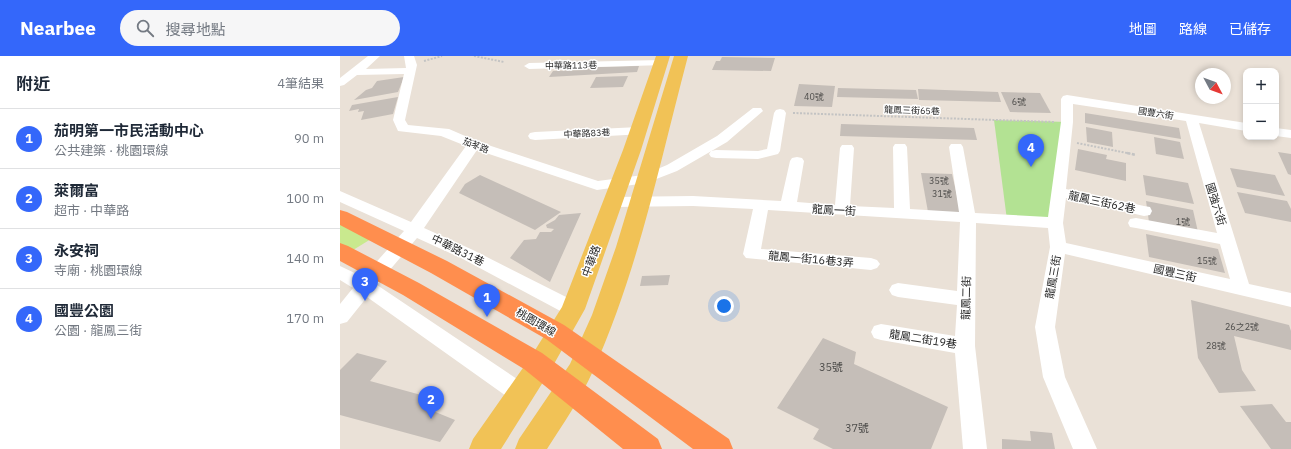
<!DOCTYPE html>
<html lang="zh-TW">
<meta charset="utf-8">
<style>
:root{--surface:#fff;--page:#f6f6f7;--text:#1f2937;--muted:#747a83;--line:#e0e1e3;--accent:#3467fa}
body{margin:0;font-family:"IBM Plex Sans","Noto Sans TC",sans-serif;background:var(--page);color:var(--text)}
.controls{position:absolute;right:12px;top:12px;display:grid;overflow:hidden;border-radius:8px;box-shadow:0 2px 6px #0003}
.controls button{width:36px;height:36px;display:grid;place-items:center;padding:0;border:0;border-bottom:1px solid var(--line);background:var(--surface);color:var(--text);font:20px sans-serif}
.compass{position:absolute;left:855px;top:12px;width:36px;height:36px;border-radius:50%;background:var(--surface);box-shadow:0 2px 6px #0003;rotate:131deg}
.you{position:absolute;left:384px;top:250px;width:14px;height:14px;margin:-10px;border:3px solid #fff;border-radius:50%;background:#1a73e8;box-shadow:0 0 0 6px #1a73e833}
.badge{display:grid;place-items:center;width:26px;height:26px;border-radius:50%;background:var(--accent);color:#fff;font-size:13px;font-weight:700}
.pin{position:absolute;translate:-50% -33px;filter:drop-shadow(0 1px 2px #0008)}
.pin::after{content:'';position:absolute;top:21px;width:14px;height:12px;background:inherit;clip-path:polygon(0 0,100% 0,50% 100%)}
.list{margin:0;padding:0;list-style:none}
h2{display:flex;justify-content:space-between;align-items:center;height:52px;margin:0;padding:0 16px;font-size:17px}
h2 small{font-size:13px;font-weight:400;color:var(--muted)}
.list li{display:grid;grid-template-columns:26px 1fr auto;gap:12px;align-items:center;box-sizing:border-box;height:60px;padding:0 16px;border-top:1px solid var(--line)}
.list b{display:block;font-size:15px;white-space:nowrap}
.list p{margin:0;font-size:13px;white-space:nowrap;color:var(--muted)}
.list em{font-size:13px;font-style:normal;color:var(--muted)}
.icon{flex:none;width:22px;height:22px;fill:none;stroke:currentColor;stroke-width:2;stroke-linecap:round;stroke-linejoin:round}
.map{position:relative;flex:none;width:951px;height:393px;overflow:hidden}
header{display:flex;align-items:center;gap:24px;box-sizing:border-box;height:56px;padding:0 20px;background:var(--accent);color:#fff}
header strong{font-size:19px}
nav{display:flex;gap:22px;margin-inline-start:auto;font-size:14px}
.search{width:280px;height:36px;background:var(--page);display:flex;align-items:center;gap:10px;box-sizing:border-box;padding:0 14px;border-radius:22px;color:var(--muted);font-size:15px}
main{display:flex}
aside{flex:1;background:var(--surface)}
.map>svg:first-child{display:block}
.green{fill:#b3e293}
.pitch{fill:#c9e98e}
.building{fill:#c5beb8}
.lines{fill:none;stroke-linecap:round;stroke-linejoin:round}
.path-far1{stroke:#c3c3c3;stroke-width:2;stroke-dasharray:2 1.5;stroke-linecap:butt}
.path{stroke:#c3c3c3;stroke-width:2.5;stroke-dasharray:3 2;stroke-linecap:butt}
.minor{fill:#fff;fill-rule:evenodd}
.major{fill:#f1c256;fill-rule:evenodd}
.highway{fill:#ff8e4e;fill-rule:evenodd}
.labels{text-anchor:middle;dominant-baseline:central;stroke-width:3;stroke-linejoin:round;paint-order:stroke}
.far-street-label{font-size:9px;fill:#272727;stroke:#fff}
.number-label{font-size:9px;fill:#4e4d4b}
.street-label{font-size:11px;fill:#272727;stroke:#fff}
.near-number-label{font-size:11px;fill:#4e4d4b}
</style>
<header>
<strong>Nearbee</strong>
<div class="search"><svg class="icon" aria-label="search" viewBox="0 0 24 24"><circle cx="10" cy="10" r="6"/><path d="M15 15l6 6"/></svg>搜尋地點</div>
<nav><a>地圖</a><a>路線</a><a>已儲存</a></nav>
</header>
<main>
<aside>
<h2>附近<small>4筆結果</small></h2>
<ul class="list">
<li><span class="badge">1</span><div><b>茄明第一市民活動中心</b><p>公共建築 · 桃園環線</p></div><em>90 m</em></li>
<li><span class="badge">2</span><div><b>萊爾富</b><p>超市 · 中華路</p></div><em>100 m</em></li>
<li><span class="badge">3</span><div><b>永安祠</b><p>寺廟 · 桃園環線</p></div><em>140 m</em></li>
<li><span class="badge">4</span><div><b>國豐公園</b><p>公園 · 龍鳳三街</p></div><em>170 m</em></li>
</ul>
</aside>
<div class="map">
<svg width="951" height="393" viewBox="0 0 951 393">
<rect width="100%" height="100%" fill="#eae1d7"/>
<polygon class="green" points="654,64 727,66 715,167 667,164"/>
<polygon class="pitch" points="0,166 31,183 5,199 0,196"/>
<g class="building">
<polygon points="382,1 435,2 431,15 372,14 376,5 380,5"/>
<polygon points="299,10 297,16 209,21 213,15 247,14 250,11"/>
<polygon points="288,20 283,31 250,32 256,21"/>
<polygon points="64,21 58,36 14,44 26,34 32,32 37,25"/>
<polygon points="459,28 495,30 492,51 454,50"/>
<polygon points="498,32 576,34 578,43 497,41"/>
<polygon points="578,33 658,36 661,46 579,44"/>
<polygon points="661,36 700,37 711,57 670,56"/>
<polygon points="58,41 53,58 21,64 24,55 18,56 19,53 9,55 12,49"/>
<polygon points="745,57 839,72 841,83 745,67"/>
<polygon points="501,68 634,72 637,84 500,80"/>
<polygon points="746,71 772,76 773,91 747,86"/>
<polygon points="814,81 840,86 844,103 816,98"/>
<polygon points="738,93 767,99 766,103 786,107 786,125 735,114"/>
<polygon points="938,96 951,98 951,119 948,118"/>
<polygon points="890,112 935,119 945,140 897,131"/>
<polygon points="581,117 612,118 621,157 588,156"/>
<polygon points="140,119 221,156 195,174 119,137 125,128"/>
<polygon points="803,119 848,127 854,148 806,139"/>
<polygon points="897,136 947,145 951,153 951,166 905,157"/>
<polygon points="806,145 853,154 858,176 809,166"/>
<polygon points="241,157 210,226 170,202 184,184 196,183 200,176 211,176 214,173 207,172 206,169 215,164 219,159"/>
<polygon points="806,178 878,193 885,217 809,201"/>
<polygon points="330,219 328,229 300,230 302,220"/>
<polygon points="851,244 949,269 951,275 951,294 894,280 902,314 916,335 879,337 858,302"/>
<polygon points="483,282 516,296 514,308 608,351 591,393 493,393 473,383 479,373 437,352"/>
<polygon points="17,297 47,305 30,325 103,345 93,355 115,364 100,386 0,359 0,314"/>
<polygon points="932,348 946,366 951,366 951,393 931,393 900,350"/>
<polygon points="690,375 712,377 715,393 662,393 662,383 691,385"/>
</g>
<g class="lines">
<g class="path-far1">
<polyline points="134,0 164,6"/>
<polyline points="84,5 102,0"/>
<polyline points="453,57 714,66"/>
<polyline points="737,87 792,98"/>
</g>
<polyline class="path" points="787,97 796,99"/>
<g class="minor">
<polygon points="28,0 40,0 26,13 66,12 64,0 74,0 77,9 65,64 68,69 109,73 139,86 258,125 303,119 327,109 377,80 413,52 421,52 423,55 387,86 337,115 306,127 257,134 137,94 84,172 133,194 240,248 242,253 240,258 233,260 226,258 121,202 77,182 37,229 189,331 192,338 189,345 181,348 173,345 27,241 7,266 0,268 0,248 13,232 0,224 0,210 23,221 64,175 0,146 0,135 71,166 126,90 101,80 58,75 53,64 64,18 17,19 4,29 0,30 0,22"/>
<polygon points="321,4 325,5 326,7 325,9 189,13 184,10 189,7"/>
<path d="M727,39L906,67V75L859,67L909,228L951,237V251L725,198L715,271L725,321L757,393H733L703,321L695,271L710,191L708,172L636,167L635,290L647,393H623L615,297L541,284L534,282L531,276L534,270L541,268L615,280L617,249L558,241L552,239L549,234L552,229L558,227L617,235L620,166L428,154L421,193L531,202L537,204L540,208L537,212L531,214L406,202L403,198L413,153L353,150L273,151L268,149L265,146L268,143L273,141L353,140L441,145L450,105L452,102L457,101L462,102L464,105L457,146L495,149L500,92L502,89H512L514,92L510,150L554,152L553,91L555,88H565L567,91L570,153L619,156L609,91L611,88H621L623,91L635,157L708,161L721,66V43L723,40ZM733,48L846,65L877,177L796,162L790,163L788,167L790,171L796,172L880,188L890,223L726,187L723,167L726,142L804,160L810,159L812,155L810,151L804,150L726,133L733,66Z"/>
<polygon points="440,53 444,54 446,57 440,95 438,98 418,103 376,102 371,101 369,98 371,95 376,94 418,95 427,93 434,57 436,54"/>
<polygon points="299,71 304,72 305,75 304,78 195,84 190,83 188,80 190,77 195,76"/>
<polygon points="936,72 951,74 951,82 936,80"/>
</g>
<g class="major">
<polygon points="316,0 330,0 301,94 245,253 210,315 161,393 129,393 133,383 192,299 222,251 283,94"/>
<path d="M334,0H348C320,106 298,215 253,315C241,342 223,368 207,393H175L179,383L230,308L252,259L276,191Z"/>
</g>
<g class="highway">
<polygon points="0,154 7,156 107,205 224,269 389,383 393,393 353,393 206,283 91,217 0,169"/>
<polygon points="0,187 8,190 79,227 202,297 318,383 322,393 283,393 184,313 63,239 0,205"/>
</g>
</g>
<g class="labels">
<g class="far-street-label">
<text transform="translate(231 9) rotate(-1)">中華路113巷</text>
<text transform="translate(572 54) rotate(2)">龍鳳三街65巷</text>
<text transform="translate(816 57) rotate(9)">國豐六街</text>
<text transform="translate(247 77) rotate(-3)">中華路83巷</text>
<text transform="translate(136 89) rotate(21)">茄苳路</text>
</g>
<g class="number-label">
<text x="474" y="40">40號</text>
<text x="679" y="45">6號</text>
<text x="599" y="124">35號</text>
<text x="602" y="137">31號</text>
<text x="843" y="165">1號</text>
<text x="867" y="204">15號</text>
<text x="902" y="270">26之2號</text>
<text x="876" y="289">28號</text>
</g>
<g class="street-label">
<text transform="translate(762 146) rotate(12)">龍鳳三街62巷</text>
<text transform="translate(876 148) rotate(73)">國強六街</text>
<text transform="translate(494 154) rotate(3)">龍鳳一街</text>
<text transform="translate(118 194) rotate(26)">中華路31巷</text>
<text transform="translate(471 203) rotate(5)">龍鳳一街16巷3弄</text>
<text transform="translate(251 205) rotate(-70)">中華路</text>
<text transform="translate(835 217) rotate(13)">國豐三街</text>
<text transform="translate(713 221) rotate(-80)">龍鳳三街</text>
<text transform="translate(626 242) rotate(-89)">龍鳳二街</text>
<text transform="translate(196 266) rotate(30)">桃園環線</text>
<text transform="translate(583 283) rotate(9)">龍鳳二街19巷</text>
</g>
<g class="near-number-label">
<text x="491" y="311">35號</text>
<text x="517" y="372">37號</text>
</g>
</g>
</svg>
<div class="controls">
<button>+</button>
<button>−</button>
</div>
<svg class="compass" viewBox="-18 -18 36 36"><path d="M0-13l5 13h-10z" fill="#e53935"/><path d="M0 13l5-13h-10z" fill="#747a83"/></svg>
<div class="you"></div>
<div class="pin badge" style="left:147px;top:261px">1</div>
<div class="pin badge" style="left:91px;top:363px">2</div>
<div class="pin badge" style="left:25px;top:245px">3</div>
<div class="pin badge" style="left:691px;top:111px">4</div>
</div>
</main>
